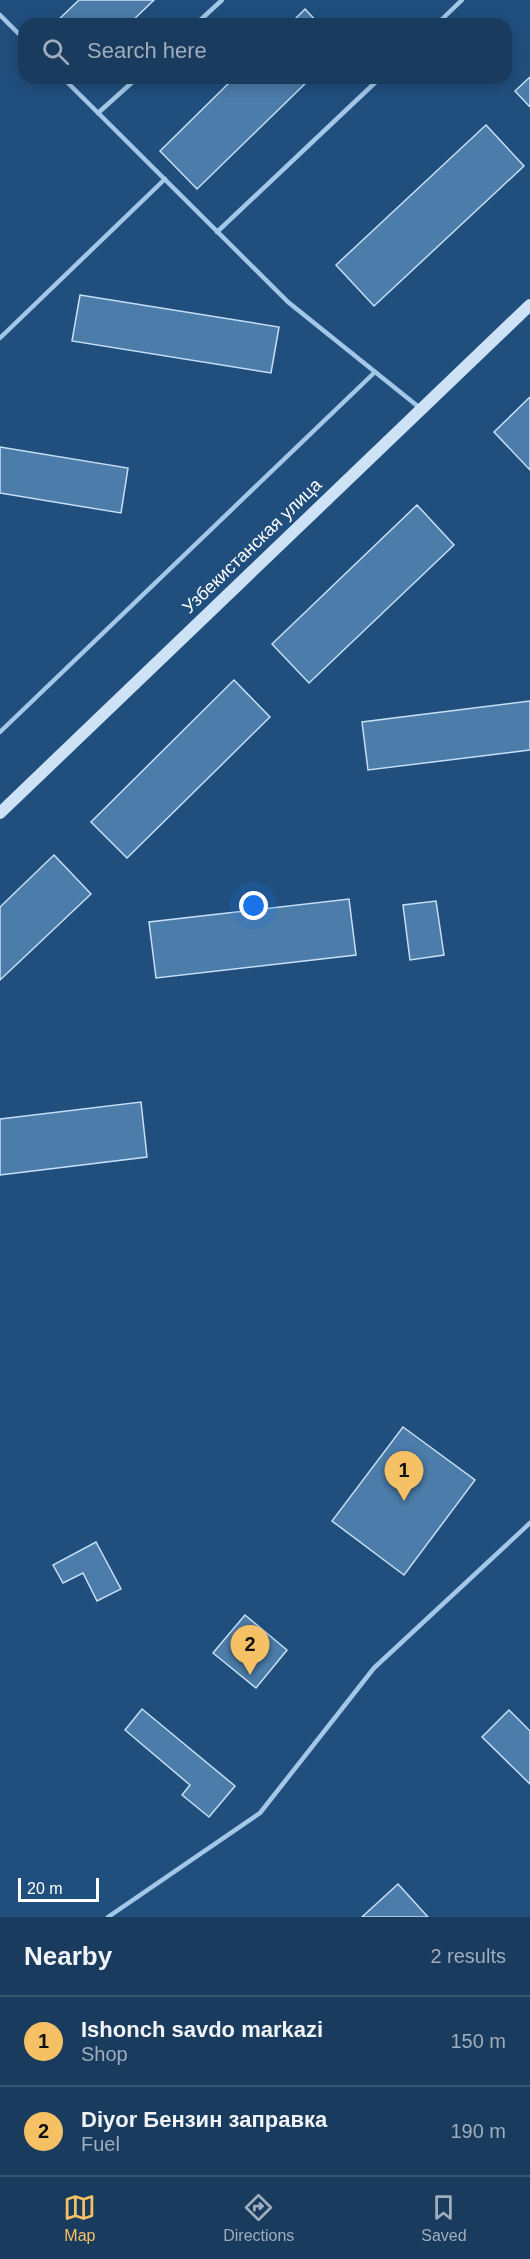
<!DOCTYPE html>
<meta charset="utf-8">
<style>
:root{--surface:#183b5e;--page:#254667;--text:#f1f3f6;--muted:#9fadbc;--line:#365573;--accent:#f5c164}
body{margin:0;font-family:Arial,sans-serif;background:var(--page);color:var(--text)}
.scale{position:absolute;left:18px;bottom:15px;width:81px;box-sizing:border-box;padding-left:6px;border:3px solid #fff;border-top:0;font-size:16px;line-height:21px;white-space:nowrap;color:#fff;-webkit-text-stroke:4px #204f7e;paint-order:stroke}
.you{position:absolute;left:254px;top:906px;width:21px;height:21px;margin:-15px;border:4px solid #fff;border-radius:50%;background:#1a73e8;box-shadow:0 0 0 9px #1a73e833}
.badge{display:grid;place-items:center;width:39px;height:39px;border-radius:50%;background:var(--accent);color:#111;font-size:20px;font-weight:700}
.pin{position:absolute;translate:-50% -50px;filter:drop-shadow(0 2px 3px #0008)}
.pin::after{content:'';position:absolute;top:32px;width:21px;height:18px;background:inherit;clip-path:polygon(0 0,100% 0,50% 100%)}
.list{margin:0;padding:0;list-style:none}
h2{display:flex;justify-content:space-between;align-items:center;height:78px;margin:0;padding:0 24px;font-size:26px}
h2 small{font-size:20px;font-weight:400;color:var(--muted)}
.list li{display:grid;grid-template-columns:39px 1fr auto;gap:18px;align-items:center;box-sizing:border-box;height:90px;padding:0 24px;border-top:2px solid var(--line)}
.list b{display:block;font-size:22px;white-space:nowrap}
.list p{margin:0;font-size:20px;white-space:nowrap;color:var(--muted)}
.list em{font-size:20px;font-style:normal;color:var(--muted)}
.icon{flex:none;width:33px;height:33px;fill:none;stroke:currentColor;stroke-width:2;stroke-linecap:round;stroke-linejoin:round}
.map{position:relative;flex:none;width:530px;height:1917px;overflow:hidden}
.search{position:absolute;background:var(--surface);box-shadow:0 3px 15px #0003;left:18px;right:18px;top:18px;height:66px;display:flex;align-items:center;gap:15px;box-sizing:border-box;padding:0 21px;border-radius:18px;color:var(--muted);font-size:22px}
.sheet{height:258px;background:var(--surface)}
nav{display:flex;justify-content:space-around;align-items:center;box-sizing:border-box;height:84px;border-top:2px solid var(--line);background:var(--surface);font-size:16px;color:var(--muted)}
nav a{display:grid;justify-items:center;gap:3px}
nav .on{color:var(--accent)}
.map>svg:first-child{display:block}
.building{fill:#4c7ca9;stroke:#c7dff6;stroke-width:1.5}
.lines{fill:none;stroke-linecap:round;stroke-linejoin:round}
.lane{stroke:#a3c7e7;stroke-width:4.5}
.secondary{stroke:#cee2f6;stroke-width:12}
.labels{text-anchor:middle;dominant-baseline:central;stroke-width:4.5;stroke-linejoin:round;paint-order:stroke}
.street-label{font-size:18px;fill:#fff;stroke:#204f7e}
</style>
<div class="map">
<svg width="530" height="1917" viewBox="0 0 530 1917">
<rect width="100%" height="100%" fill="#204f7e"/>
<g class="building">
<polygon points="79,0 154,0 129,24 54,24"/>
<polygon points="305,9 319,24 290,24"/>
<polygon points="530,77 530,107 515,91"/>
<polygon points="234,78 311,78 197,189 160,151"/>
<polygon points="486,125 524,166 374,306 336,265"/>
<polygon points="80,295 279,327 271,373 72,341"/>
<polygon points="530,397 530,470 494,432"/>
<polygon points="0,447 128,468 121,513 0,493"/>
<polygon points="417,505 454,545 309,683 272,644"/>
<polygon points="234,680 270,717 127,858 91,822"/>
<polygon points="530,701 530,750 368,770 362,722"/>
<polygon points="54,855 91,894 0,980 0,907"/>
<polygon points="349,899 356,955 156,978 149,922"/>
<polygon points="436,901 444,955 410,960 403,905"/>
<polygon points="141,1102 147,1157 0,1175 0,1119"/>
<polygon points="403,1427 475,1480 404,1575 332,1521"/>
<polygon points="96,1542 121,1589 97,1601 83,1573 63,1583 53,1565"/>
<polygon points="245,1615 287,1650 256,1688 213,1653"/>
<polygon points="142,1709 235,1786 209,1817 182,1795 190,1785 125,1730"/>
<polygon points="509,1710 530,1731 530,1784 482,1737"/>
<polygon points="398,1884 428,1917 362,1917"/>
</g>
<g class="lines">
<g class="lane">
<polyline points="0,15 24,39"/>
<polyline points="196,24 222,0"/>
<polyline points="437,24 462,0"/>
<polyline points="63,78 288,302 420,408"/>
<polyline points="98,113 137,78"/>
<polyline points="217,232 380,78"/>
<polyline points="0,338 165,179"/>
<polyline points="0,732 375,372"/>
<polyline points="108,1917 260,1813 374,1668 530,1523"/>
</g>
<polyline class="secondary" points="0,813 530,305"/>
</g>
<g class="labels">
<g class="street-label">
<text transform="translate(252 546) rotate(-44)">Узбекистанская улица</text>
</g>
</g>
</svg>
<div class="scale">20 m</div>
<div class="you"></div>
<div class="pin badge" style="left:404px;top:1501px">1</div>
<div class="pin badge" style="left:250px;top:1675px">2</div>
<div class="search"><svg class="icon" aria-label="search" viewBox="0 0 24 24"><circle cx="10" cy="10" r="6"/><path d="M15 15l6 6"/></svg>Search here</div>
</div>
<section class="sheet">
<h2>Nearby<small>2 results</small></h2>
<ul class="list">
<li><span class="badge">1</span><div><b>Ishonch savdo markazi</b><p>Shop</p></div><em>150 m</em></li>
<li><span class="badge">2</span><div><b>Diyor Бензин заправка</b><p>Fuel</p></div><em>190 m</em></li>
</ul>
</section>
<nav>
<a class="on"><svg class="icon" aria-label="map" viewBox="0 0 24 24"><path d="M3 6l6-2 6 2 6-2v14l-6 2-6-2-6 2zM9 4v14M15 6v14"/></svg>Map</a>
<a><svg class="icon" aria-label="directions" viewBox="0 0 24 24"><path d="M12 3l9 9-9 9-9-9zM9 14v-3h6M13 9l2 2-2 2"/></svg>Directions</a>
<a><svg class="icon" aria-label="saved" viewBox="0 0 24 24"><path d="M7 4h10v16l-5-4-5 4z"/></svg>Saved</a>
</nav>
